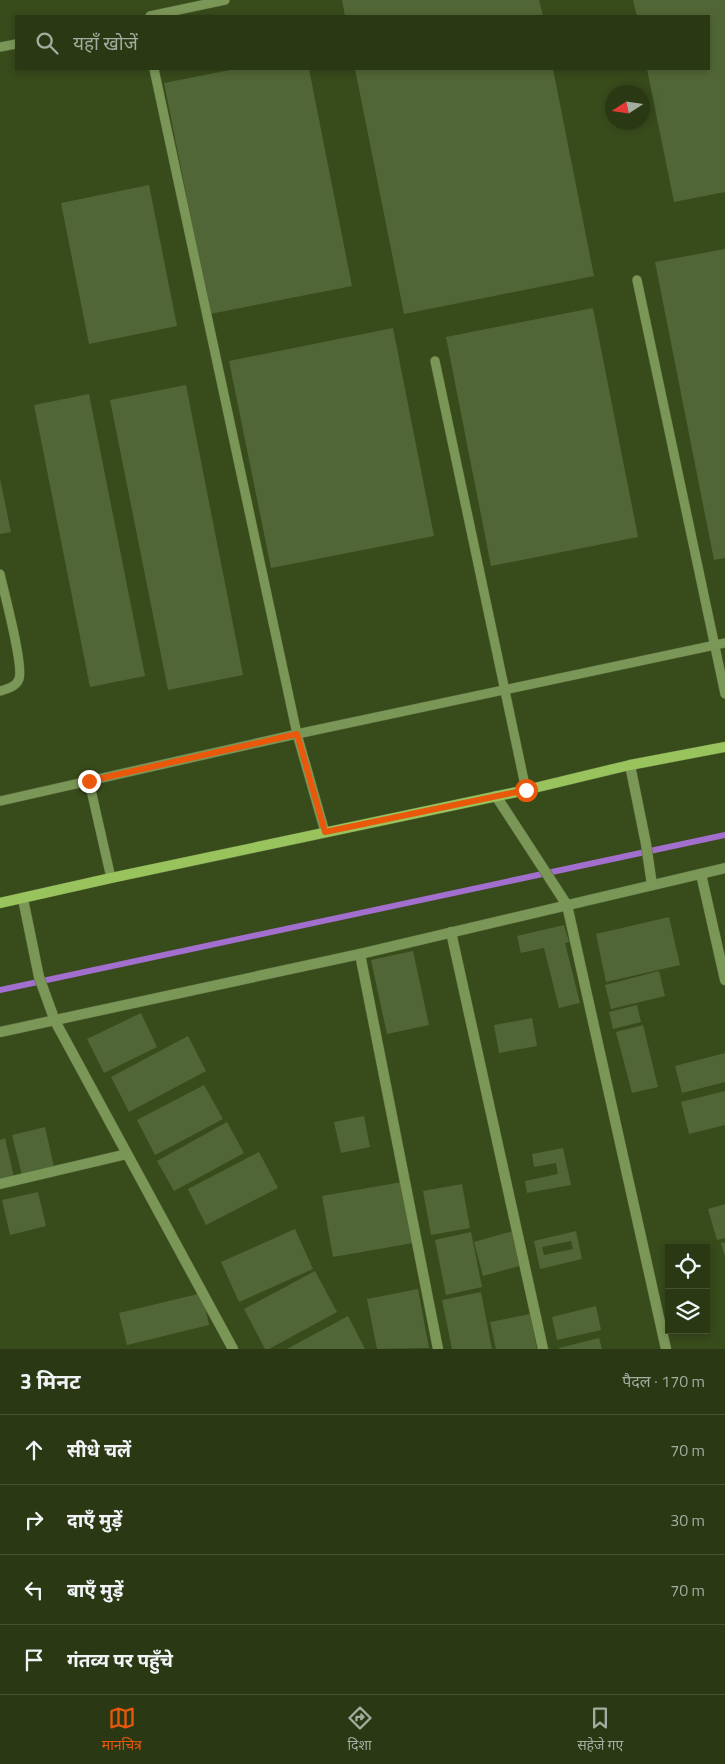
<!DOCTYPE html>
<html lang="hi">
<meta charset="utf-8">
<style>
:root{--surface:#2a3814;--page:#364322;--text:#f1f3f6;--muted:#a5aca0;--line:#465234;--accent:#ea580c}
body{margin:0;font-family:"Titillium Web","Noto Sans Devanagari",sans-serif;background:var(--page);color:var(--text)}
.controls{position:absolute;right:15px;bottom:15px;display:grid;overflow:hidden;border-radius:0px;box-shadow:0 2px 8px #0003}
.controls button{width:45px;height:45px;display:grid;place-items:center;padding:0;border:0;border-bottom:1px solid var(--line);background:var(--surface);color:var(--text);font:25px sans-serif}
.compass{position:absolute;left:605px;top:85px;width:45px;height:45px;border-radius:50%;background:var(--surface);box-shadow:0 2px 8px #0003;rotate:258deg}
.stop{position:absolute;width:15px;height:15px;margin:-11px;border:4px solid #ea580c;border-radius:50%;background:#fff}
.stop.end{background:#ea580c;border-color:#fff;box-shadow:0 1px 5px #0008}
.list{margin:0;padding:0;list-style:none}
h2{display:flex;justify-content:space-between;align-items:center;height:65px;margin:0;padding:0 20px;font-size:21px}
h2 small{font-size:16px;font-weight:400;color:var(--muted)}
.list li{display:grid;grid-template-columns:32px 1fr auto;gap:15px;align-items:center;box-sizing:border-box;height:70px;padding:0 20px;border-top:1px solid var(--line)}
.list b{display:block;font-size:19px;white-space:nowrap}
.list em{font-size:16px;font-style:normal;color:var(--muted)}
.icon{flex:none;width:28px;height:28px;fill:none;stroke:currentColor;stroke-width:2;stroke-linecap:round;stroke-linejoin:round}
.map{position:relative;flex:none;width:725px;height:1349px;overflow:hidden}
.search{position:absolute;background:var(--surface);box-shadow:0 2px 8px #0003;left:15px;right:15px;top:15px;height:55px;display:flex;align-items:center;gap:12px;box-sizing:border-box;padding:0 18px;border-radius:0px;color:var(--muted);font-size:19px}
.sheet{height:345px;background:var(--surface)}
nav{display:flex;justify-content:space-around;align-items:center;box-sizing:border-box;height:70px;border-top:1px solid var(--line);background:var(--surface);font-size:14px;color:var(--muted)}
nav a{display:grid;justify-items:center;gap:2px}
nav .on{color:var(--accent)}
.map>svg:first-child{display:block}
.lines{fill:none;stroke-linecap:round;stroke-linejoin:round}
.stream{stroke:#a36fce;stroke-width:6}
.building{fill:#516636;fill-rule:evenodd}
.lane-casing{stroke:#56683b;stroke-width:10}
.street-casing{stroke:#56683b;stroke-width:11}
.secondary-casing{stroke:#56683b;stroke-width:11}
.lane{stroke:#7b9758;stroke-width:9}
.street{stroke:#7b9758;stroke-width:10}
.secondary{stroke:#99c45d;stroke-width:10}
.route{stroke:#ea580c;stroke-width:6}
</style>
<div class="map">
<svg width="725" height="1349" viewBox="0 0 725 1349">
<rect width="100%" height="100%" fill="#384b1b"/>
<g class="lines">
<polyline class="stream" points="0,990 725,835"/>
</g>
<g class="building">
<polygon points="342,0 539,0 543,16 345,16"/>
<polygon points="633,0 725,0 725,192 674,202 647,69 709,69 709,16 637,16"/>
<polygon points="235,69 309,69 352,286 210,314 164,83"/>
<polygon points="355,69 553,69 594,276 404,314"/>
<polygon points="149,185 177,326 89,344 61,203"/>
<polygon points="725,249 725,558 714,560 655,262"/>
<polygon points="593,308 638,537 491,566 446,337"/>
<polygon points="393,328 434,536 271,568 229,361"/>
<polygon points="186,385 243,675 168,690 110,400"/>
<polygon points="89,394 145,676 90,687 34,405"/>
<polygon points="0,479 11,532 0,534"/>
<polygon points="669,917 680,965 606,982 596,934"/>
<polygon points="564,925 569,942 565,943 580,1003 559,1008 544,948 521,953 517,936"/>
<polygon points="413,951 429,1025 387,1034 371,960"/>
<polygon points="659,971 665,996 611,1009 605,985"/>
<polygon points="637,1005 641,1022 613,1029 609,1012"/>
<polygon points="141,1013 157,1047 104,1073 87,1039"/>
<polygon points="532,1018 537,1046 499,1053 494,1025"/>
<polygon points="643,1025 658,1087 632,1093 616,1032"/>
<polygon points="188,1036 206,1071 129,1112 111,1077"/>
<polygon points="725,1053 725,1082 682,1093 675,1066"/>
<polygon points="204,1085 223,1119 155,1155 137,1120"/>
<polygon points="725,1091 725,1125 689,1134 681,1102"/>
<polygon points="364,1116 370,1147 341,1153 334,1122"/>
<polygon points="227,1122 244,1153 174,1191 157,1161"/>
<polygon points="45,1127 54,1167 22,1175 12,1135"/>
<polygon points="5,1138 14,1177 0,1180 0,1140"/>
<polygon points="563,1148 571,1185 527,1193 525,1181 558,1174 556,1163 534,1167 532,1154"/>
<polygon points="259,1152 278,1188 206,1225 188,1189"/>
<polygon points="402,1182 413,1243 333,1257 322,1196"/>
<polygon points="462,1184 470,1228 431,1235 423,1191"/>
<polygon points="38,1192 46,1226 10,1235 2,1200"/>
<polygon points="725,1204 725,1238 717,1240 708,1209"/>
<polygon points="295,1229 313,1269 239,1302 221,1262"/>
<polygon points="513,1231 523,1265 483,1276 474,1242"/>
<path d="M576,1231L582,1259L540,1269L534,1241ZM571,1241L573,1249L544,1255L542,1247Z"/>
<polygon points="471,1232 482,1287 446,1295 435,1240"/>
<polygon points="725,1242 725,1254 724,1254 721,1243"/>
<polygon points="315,1271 337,1312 269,1349 265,1349 244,1309"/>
<polygon points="418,1289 429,1348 377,1349 367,1299"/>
<polygon points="481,1292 492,1349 452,1349 442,1300"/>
<polygon points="202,1293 209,1325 127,1345 119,1313"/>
<polygon points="596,1306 601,1330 557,1340 552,1317"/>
<polygon points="530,1314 537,1349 496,1349 490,1322"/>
<polygon points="348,1316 365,1349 287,1349"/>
<polygon points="599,1338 602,1349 559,1349 559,1348"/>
</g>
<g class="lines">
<defs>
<g id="lane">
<polyline points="150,16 225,0"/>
<polyline points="0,47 16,44"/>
<polyline points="154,69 297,734 325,832"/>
<polyline points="637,280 725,694"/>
<polyline points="435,361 526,790"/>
<path d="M0,574C4,592 24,666 19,679C16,687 7,689 0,691"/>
<polyline points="89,781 111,878"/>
<polyline points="0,801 297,734 725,643"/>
</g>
<g id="street">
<polyline points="630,765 646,844 652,885"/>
<polyline points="496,796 567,905 666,1349"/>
<polyline points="701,874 725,980"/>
<polyline points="23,899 39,977 55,1021 233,1349"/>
<polyline points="451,932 543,1349"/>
<polyline points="360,954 438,1349"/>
<polyline points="0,1032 360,954 725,868"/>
<polyline points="0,1184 127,1154"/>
</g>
<polyline id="secondary" points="0,903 111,878 526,790 630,765 725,747"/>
</defs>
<use href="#lane" class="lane-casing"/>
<use href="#street" class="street-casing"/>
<use href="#secondary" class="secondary-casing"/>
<use href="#lane" class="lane"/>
<use href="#street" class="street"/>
<use href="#secondary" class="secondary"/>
</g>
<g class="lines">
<polyline class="route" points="89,781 297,734 325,832 526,790"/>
</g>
</svg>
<div class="controls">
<button><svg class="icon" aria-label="locate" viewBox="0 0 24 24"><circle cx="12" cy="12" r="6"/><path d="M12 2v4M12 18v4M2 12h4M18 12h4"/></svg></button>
<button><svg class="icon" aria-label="layers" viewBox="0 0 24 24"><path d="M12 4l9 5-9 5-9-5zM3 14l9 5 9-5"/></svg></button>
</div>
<svg class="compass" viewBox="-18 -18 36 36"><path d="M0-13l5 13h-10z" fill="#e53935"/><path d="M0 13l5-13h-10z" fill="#a5aca0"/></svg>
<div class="stop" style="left:526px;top:790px"></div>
<div class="stop end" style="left:89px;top:781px"></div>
<div class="search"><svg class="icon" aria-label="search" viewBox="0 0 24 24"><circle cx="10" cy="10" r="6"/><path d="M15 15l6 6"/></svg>यहाँ खोजें</div>
</div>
<section class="sheet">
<h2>3 मिनट<small>पैदल · 170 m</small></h2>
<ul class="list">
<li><svg class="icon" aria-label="ahead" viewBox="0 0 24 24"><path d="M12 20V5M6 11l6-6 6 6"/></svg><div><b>सीधे चलें</b></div><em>70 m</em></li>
<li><svg class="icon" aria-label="right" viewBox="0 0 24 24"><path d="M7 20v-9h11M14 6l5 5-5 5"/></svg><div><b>दाएँ मुड़ें</b></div><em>30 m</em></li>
<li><svg class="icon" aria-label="left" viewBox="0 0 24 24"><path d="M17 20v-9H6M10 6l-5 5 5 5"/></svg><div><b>बाएँ मुड़ें</b></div><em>70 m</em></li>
<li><svg class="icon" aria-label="arrive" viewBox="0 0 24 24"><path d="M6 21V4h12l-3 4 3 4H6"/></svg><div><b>गंतव्य पर पहुँचे</b></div></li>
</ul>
</section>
<nav>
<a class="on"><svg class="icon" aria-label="map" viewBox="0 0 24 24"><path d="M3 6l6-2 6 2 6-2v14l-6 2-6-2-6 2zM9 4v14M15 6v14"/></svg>मानचित्र</a>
<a><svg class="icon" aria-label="directions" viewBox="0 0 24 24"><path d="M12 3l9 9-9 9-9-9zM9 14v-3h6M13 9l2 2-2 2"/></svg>दिशा</a>
<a><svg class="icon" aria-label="saved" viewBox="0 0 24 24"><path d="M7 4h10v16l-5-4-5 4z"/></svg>सहेजे गए</a>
</nav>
